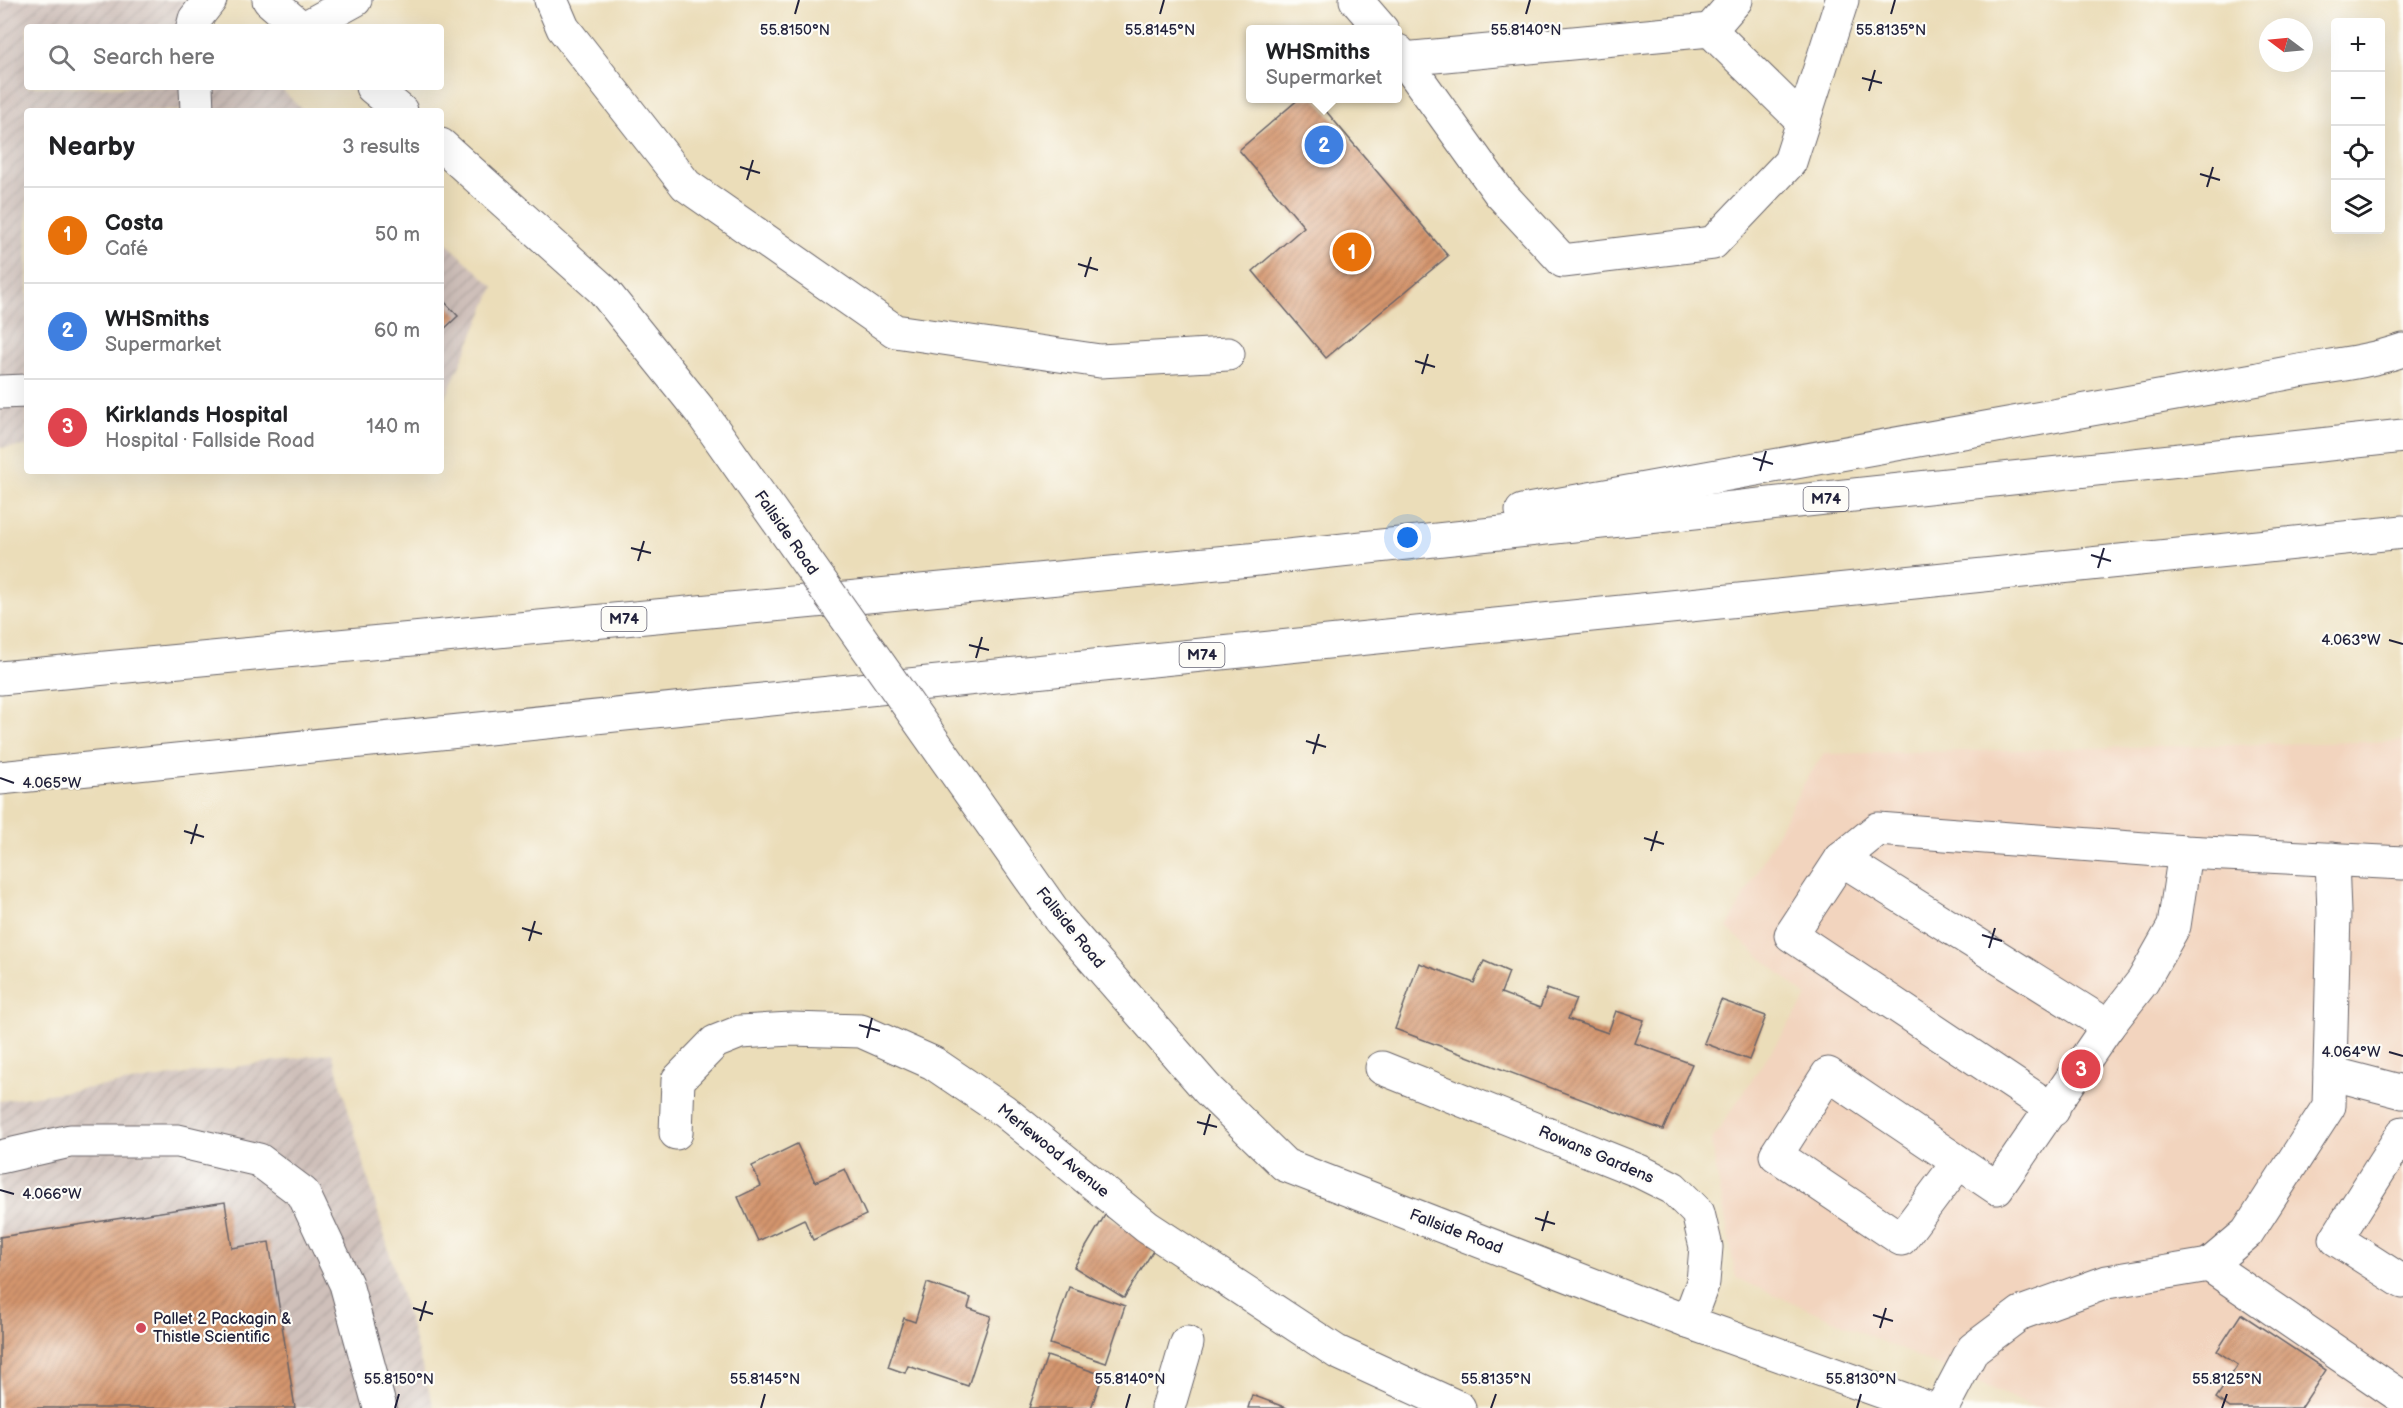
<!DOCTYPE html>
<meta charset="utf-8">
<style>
:root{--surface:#fff;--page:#f2f2f2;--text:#202124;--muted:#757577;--line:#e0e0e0;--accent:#0f766e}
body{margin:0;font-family:"Balsamiq Sans",sans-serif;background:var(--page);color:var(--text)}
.controls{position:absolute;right:18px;top:18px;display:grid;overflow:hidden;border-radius:6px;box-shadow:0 6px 24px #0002}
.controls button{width:54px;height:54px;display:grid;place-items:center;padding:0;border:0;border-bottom:2px solid var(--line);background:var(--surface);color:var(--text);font:30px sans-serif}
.compass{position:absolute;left:2259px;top:18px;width:54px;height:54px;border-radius:50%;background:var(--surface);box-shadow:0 6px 24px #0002;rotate:286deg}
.you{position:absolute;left:1408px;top:538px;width:21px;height:21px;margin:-15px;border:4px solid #fff;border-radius:50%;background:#1a73e8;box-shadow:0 0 0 9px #1a73e833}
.badge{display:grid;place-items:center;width:39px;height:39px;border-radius:50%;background:var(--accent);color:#fff;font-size:20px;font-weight:700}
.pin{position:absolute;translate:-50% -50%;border:3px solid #fff;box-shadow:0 2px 6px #0006}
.popup{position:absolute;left:1246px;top:25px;width:156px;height:78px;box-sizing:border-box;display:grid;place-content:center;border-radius:6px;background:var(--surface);filter:drop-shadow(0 2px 4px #0005);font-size:20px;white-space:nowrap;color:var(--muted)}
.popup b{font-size:22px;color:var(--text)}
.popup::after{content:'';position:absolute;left:50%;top:100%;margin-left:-12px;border:12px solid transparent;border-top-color:var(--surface)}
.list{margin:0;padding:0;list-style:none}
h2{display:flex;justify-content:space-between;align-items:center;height:78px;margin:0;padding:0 24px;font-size:26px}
h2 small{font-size:20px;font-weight:400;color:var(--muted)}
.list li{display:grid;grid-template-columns:39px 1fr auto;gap:18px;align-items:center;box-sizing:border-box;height:96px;padding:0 24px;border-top:2px solid var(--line)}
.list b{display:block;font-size:22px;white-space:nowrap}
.list p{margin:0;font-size:20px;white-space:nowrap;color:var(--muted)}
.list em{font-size:20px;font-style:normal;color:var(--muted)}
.icon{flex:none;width:33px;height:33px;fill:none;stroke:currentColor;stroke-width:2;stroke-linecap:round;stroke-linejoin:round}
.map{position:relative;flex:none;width:2403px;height:1408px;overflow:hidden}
.search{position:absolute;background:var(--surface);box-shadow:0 6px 24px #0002;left:24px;top:24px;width:420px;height:66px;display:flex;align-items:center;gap:15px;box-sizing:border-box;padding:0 21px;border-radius:6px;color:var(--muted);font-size:22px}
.panel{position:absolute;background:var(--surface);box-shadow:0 6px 24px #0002;left:24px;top:108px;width:420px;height:366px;border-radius:6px}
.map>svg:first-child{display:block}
.built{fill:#f2d4be}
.industrial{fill:url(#industrial-furrows)}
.building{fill:url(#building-hatch)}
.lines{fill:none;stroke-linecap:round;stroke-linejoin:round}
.minor-casing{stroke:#686367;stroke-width:35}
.highway-casing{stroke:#686367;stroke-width:35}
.minor{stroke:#fff;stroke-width:33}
.highway{stroke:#fff;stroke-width:33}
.minor-bridge-casing{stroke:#686367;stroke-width:35;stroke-linecap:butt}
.minor-bridge{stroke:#fff;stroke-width:33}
.ticks{fill:none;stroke:#22223b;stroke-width:2}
.poi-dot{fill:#d1495b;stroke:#fdfcf7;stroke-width:2}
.labels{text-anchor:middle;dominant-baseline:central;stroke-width:4.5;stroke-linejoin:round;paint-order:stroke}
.shield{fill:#fdfcf7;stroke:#646373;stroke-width:1.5}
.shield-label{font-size:15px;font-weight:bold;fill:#22223b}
.street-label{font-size:16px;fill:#22223b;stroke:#fdfcf7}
.poi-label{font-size:16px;fill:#22223b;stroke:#fdfcf7;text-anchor:start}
.ticks-label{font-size:15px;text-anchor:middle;fill:#22223b;stroke:#fdfcf7;stroke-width:4.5;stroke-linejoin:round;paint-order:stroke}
</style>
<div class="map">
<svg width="2403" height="1408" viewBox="0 0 2403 1408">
<defs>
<pattern id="industrial-furrows" width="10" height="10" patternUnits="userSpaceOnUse" patternTransform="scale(1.5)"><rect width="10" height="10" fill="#cfc0ba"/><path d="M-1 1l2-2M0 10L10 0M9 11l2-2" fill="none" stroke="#b1a5a1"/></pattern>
<pattern id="building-hatch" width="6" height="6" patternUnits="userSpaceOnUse" patternTransform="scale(1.5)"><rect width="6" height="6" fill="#d4956d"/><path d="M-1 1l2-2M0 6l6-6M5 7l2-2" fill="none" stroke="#ac795b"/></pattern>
</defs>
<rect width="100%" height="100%" fill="#fdfcf7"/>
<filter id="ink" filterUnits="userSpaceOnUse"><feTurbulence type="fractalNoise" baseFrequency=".0167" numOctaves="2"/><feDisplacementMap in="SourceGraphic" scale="12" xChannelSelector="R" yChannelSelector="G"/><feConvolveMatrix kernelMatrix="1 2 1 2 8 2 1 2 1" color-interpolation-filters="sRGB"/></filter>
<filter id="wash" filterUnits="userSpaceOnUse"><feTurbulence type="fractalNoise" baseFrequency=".008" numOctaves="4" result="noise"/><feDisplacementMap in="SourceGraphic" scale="24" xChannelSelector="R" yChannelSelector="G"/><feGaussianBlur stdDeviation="1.35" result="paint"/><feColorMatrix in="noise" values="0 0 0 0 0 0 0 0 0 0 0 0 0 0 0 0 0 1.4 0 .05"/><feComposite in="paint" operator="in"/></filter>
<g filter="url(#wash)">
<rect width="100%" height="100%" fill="#ebddb9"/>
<polygon class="built" points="2403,741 2403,1408 2036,1408 1736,1278 1711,1141 1807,997 1727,928 1803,785 1823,754"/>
<g class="industrial">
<polygon points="0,0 185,0 214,27 27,27 27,87 279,87 304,111 27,111 27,446 0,448"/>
<polygon points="441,238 494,287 441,408"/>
<polygon points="332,1053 434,1408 0,1408 0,1101"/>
</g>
<g id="blocks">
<g class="building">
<polygon points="1300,98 1315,98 1448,256 1326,358 1253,271 1304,227 1239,150"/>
<polygon points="441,298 458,316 441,332"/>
<polygon points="1484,961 1509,972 1501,993 1540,1008 1547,989 1576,999 1568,1019 1608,1033 1616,1011 1644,1020 1635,1043 1692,1064 1663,1130 1395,1029 1419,963 1474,983"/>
<polygon points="1721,1000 1766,1016 1749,1060 1704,1043"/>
<polygon points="797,1144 815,1182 845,1169 866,1215 813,1240 804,1219 758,1241 738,1197 761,1186 752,1166"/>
<polygon points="225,1202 232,1248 269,1242 295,1408 0,1408 0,1237"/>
<polygon points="1105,1215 1156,1246 1124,1298 1074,1267"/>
<polygon points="927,1283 971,1298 968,1308 991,1316 968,1386 908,1366 905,1373 888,1367 904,1318 915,1322"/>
<polygon points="1069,1287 1125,1306 1106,1363 1050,1344"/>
<polygon points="2241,1314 2326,1370 2301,1408 2230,1408 2216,1398 2238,1365 2217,1351"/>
<polygon points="1047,1356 1103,1375 1091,1408 1029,1408"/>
<polygon points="1252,1395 1287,1408 1248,1408"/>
</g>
</g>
</g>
<g filter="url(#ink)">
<use href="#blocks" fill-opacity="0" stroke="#686367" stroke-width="1.5"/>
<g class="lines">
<defs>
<g id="minor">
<polyline points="269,0 300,27"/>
<polyline points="551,0 563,28 686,185 895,331 1100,361 1228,354"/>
<polyline points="1356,0 1382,30"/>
<polyline points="193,27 195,19 210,0"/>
<polyline points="306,27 355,0"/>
<polyline points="1710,30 1736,0"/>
<polyline points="1398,51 1499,192 1563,261 1713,243 1790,162 1842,0"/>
<polyline points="1403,59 1710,30 1803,121"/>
<polyline points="196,87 197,111"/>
<polyline points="372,87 401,111"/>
<polyline points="441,145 603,290 701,412"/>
<polyline points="0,392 27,391"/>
<polyline points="1841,859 1791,935 2053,1110"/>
<polyline points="1059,919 1208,1090 1285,1165 1688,1322 1928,1408"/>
<polyline points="2108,1026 2143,981 2174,926 2185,852"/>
<polyline points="1382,1068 1639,1171 1673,1188 1698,1213 1706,1247 1703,1282 1688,1322"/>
<polyline points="2330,1073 2403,1092"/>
<polyline points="676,1133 678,1080 715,1042 740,1032 791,1029 861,1031 933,1063 1004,1111 1147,1227 1337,1352 1459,1408"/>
<polyline points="2403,1133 2336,1239 2403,1282"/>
<polyline points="0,1157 70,1141 178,1141 259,1160 303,1193 346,1284 380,1408"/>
<polyline points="1958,1163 1901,1239 1776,1155 1828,1074 1997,1188 2108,1026 1841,859 1878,829 2185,852 2403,863"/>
<polyline points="2209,1265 2247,1233 2329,1106 2334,913 2332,859"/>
<polyline points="1168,1408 1187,1343"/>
<polyline points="1942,1408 1973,1349 2021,1313 2107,1282 2209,1265 2403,1398"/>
</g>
<g id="highway">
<path d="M1522,511L2259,379C2306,367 2357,366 2403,350"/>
<polyline points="0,678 1249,560 2403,436"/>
<polyline points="0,778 2403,532"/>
</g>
</defs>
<use href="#minor" class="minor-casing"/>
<use href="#highway" class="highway-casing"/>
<use href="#minor" class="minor"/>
<use href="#highway" class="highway"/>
<defs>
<polyline id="minor-bridge" points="701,412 1059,919"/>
</defs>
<use href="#minor-bridge" class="minor-bridge-casing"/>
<use href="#minor-bridge" class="minor-bridge"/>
</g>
</g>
<path class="ticks" d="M795,14L799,0M1160,14L1164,0M1526,14L1530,0M1891,14L1895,0M1862,78L1882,83M1869,91L1875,70M740,167L760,173M2200,174L2220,180M747,180L753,160M2207,187L2213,167M1078,264L1098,270M1085,277L1091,257M1415,361L1435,367M1422,374L1428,354M1753,458L1773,464M1760,471L1766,451M631,548L651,553M2091,555L2111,561M638,561L644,541M2098,568L2104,548M2389,640L2403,644M969,645L989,650M976,658L982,637M1306,741L1326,747M1313,754L1319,734M0,778L14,783M184,831L204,837M1644,838L1664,844M191,844L197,824M1651,851L1657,831M522,928L542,934M1982,935L2002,941M529,941L535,921M1989,948L1995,928M859,1025L880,1031M867,1038L872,1018M2389,1052L2403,1056M1197,1122L1217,1127M1204,1135L1210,1114M0,1190L14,1194M1535,1218L1555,1224M1542,1231L1548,1211M413,1308L433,1314M1873,1315L1893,1321M420,1321L426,1301M1880,1328L1886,1308M395,1408L399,1394M761,1408L765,1394M1126,1408L1130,1394M1491,1408L1496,1394M1857,1408L1861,1394M2222,1408L2227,1394"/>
<circle class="poi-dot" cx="141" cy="1328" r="6"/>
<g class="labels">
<g class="shield">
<rect x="1803.5" y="487" width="45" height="24" rx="4.5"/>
<rect x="601.5" y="607" width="45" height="24" rx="4.5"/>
<rect x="1179.5" y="643" width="45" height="24" rx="4.5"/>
</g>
<g class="shield-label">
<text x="1826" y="499">M74</text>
<text x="624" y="619">M74</text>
<text x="1202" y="655">M74</text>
</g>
<g class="street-label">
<text transform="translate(786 533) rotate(55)">Fallside Road</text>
<text transform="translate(1070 928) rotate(51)">Fallside Road</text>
<text transform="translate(1053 1151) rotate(39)">Merlewood Avenue</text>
<text transform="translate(1596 1155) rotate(23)">Rowans Gardens</text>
<text transform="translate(1456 1232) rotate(21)">Fallside Road</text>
</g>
<g class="poi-label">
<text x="153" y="1319">Pallet 2 Packagin &amp;<tspan x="153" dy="18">Thistle Scientific</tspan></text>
</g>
</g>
<g class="ticks-label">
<text x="795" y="35">55.8150°N</text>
<text x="1160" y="35">55.8145°N</text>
<text x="1526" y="35">55.8140°N</text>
<text x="1891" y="35">55.8135°N</text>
<text x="2351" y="645">4.063°W</text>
<text x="52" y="788">4.065°W</text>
<text x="2351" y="1057">4.064°W</text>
<text x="52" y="1199">4.066°W</text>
<text x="399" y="1384">55.8150°N</text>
<text x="765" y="1384">55.8145°N</text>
<text x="1130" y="1384">55.8140°N</text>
<text x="1496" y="1384">55.8135°N</text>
<text x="1861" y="1384">55.8130°N</text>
<text x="2227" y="1384">55.8125°N</text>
</g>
</svg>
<div class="controls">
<button>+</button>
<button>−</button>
<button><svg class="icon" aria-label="locate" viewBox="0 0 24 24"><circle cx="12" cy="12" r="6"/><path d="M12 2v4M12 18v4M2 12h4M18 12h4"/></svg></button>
<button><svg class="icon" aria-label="layers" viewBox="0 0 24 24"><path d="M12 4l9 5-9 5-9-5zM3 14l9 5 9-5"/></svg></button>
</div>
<svg class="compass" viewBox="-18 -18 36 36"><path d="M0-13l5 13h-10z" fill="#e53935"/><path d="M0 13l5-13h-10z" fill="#757577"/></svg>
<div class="you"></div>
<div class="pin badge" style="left:1352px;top:252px;background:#e8710a">1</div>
<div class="pin badge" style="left:1324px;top:145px;background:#3f7fe0">2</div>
<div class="popup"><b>WHSmiths</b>Supermarket</div>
<div class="pin badge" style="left:2081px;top:1069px;background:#e0444e">3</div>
<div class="search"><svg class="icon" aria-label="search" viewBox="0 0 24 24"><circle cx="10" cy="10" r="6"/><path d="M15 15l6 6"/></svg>Search here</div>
<section class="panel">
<h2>Nearby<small>3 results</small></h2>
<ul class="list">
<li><span class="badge" style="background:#e8710a">1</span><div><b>Costa</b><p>Café</p></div><em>50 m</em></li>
<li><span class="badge" style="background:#3f7fe0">2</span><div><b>WHSmiths</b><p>Supermarket</p></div><em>60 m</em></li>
<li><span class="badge" style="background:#e0444e">3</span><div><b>Kirklands Hospital</b><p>Hospital · Fallside Road</p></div><em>140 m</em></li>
</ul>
</section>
</div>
